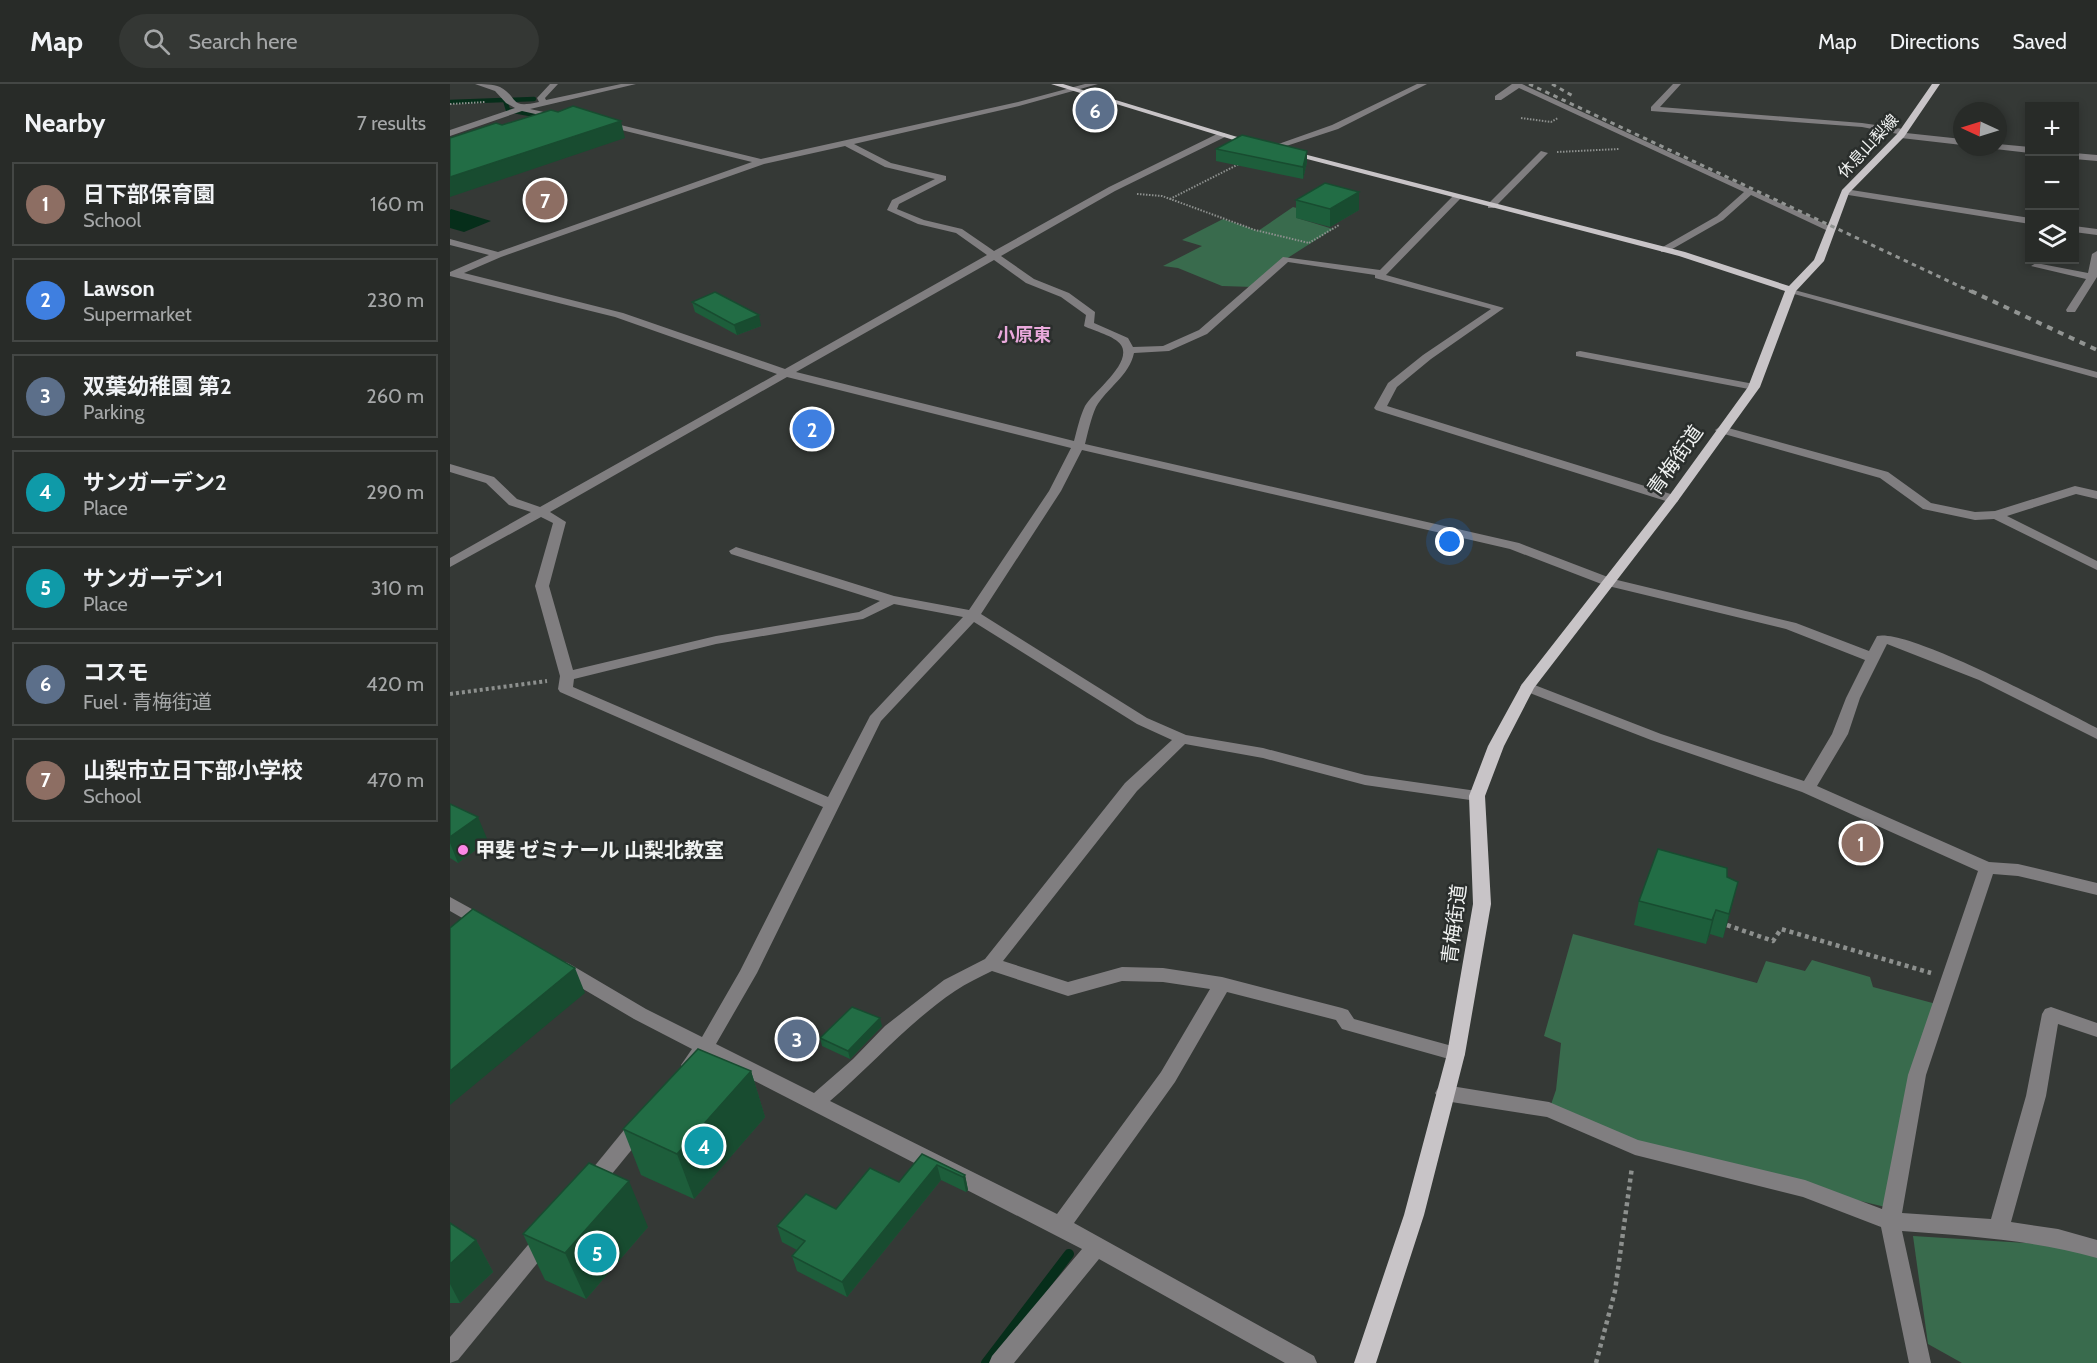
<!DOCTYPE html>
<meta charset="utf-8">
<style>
:root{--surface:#282b28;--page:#343734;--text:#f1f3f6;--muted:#a5a7a8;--line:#444745;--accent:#fb87e5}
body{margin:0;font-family:Cabin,"Noto Sans JP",sans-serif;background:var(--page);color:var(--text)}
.controls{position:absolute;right:18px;top:18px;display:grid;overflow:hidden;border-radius:0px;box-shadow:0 3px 9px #0003}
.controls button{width:54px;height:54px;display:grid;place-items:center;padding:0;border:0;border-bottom:2px solid var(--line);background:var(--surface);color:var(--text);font:30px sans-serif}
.compass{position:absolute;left:1503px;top:18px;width:54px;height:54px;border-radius:50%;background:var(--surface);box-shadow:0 3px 9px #0003;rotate:274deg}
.you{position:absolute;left:1000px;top:458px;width:21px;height:21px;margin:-15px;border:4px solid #fff;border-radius:50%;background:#1a73e8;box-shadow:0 0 0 9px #1a73e833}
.badge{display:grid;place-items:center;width:39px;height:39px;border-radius:50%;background:var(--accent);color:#fff;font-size:20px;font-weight:700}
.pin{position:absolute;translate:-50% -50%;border:3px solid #fff;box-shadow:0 2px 6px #0006}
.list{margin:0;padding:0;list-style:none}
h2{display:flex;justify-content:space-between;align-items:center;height:78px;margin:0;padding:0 24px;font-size:26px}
h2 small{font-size:20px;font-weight:400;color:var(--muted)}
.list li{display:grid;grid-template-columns:39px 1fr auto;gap:18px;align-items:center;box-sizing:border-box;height:84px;margin:0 12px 12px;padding:0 12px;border:2px solid var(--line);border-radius:0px}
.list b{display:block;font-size:22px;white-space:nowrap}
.list p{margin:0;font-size:20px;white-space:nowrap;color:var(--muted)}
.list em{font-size:20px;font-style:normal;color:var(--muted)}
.icon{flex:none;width:33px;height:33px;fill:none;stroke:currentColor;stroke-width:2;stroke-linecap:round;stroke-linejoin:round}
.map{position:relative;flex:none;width:1647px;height:1279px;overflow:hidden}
header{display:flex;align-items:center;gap:36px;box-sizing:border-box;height:84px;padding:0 30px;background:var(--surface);border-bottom:2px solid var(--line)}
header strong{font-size:28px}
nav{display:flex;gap:33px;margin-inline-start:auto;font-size:21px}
.search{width:420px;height:54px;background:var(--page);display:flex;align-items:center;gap:15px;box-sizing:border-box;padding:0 21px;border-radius:33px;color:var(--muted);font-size:22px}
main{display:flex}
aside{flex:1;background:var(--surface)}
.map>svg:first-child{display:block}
.green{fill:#396b4d}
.water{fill:#062e1a}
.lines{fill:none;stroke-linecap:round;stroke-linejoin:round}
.stream-far1{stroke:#062e1a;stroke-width:4.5}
.stream{stroke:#062e1a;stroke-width:10}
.path-far2{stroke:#8d908e;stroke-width:2;stroke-dasharray:1.5 1.5;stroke-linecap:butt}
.path-far1{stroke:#8d908e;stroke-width:4;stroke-dasharray:3 3;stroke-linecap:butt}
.path{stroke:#8d908e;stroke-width:4.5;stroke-dasharray:4 4;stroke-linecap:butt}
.minor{fill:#807e80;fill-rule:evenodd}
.major{fill:#c8c4c7;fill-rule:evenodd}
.rail-far1{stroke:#919492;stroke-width:3;stroke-dasharray:4.5 4.5;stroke-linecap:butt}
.rail{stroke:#919492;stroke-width:4;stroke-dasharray:6 6;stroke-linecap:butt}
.wall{fill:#1d5e3b}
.shaded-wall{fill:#184c30}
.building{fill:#226d45;stroke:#184c30;stroke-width:1.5}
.poi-dot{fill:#fb87e5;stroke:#2a2e2c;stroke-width:2}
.labels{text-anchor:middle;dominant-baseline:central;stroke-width:5;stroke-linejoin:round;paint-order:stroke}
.far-street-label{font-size:16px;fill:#f0f2f1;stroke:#2a2e2c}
.far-quarter-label{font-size:18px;font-weight:bold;fill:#eaa9dc;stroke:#2a2e2c}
.street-label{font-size:20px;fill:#f0f2f1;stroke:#2a2e2c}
.poi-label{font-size:20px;font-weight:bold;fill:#f0f2f1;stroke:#2a2e2c;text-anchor:start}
</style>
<header>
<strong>Map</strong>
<div class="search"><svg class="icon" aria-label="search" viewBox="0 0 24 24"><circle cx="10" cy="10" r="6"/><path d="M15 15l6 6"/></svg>Search here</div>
<nav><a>Map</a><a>Directions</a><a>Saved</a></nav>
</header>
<main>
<aside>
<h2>Nearby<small>7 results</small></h2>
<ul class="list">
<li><span class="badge" style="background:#8d6e63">1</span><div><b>日下部保育園</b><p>School</p></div><em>160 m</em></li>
<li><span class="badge" style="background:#3f7fe0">2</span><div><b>Lawson</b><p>Supermarket</p></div><em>230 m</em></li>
<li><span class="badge" style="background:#5c6f8a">3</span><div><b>双葉幼稚園 第2</b><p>Parking</p></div><em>260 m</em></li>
<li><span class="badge" style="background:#0f9aa8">4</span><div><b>サンガーデン2</b><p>Place</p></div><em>290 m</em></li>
<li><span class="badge" style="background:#0f9aa8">5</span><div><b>サンガーデン1</b><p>Place</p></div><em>310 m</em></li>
<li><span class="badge" style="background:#5c6f8a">6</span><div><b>コスモ</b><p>Fuel · 青梅街道</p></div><em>420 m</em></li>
<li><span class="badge" style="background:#8d6e63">7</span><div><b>山梨市立日下部小学校</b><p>School</p></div><em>470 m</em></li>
</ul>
</aside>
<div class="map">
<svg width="1647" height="1279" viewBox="0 0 1647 1279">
<rect width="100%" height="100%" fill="#353936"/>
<g class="green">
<polygon points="843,123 858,127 847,134 883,145 836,175 803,203 772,202 728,184 713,182 752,162 732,156 773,135 808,147"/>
<polygon points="1123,850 1307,899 1316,877 1355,887 1362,876 1420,893 1423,903 1490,921 1467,991 1452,1127 1185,1063 1099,1026 1106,1006 1111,959 1094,952"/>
<polygon points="1463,1152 1623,1162 1647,1170 1647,1279 1512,1279 1478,1260"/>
</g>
<polygon class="water" points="0,126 1,125 41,137 14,148 0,144"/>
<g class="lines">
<g class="stream-far1">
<polyline points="55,16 58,26 96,33"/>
<polyline points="0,18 84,15"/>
</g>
<polyline class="stream" points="536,1279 619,1170"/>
<g class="path-far2">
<polyline points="0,20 35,18"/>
<polyline points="1071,34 1101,38 1108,34"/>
<polyline points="1107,68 1169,65"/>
<polyline points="687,110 712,112 805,146 859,159"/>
<polyline points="720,115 791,79"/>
<polyline points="859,159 889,141"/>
</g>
<polyline class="path-far1" points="0,610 97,597"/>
<g class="path">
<polyline points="1277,841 1323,857 1331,845 1481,889"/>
<polyline points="1146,1279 1165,1207 1182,1083"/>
</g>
<g class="minor">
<path d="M25,0C33,0 43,0 50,3C70,14 58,25 89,18L87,14L100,0H108L95,14L96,16L171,0H186L80,25L112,32V36L72,27L0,52V46L65,24L56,19L45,7Z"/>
<path d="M635,0H648L569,22L404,60L441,79L496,92V96L449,120L447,125L474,136L512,145L544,167L659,103L769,49H775V53L665,107L551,172L584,195L619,209L645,228L644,239L678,254L683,263L713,262L749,246L833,173L930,186L1004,111H1010V115L936,191L1054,224L981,275L947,303L937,322L1227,412L1229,415L1227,418H1219L926,326L924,324L938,299L973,271L1041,225L925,194V191L838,178L757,250L719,267L684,269C679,292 657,304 646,323C641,334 638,348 635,360L1069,459L1163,495L1346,539L1419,567L1427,552C1459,544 1611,626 1647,644V655L1529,596L1437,560L1410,614L1398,650L1367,702L1539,778L1568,780L1647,799V811L1568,792L1543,790L1476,991L1452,1129L1541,1135L1576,1012L1592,930L1595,925L1601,923L1647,939V953L1608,940L1596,1012L1561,1138L1608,1145L1647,1156V1174C1583,1156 1519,1152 1452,1147L1481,1279H1459L1431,1143L1353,1113L1185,1071L1097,1033L995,1017L988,1014L985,1009L988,1004L995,1001L1099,1018L1188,1056L1355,1096L1432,1125L1458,991L1528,787L1352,708L1201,656L1072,606L1070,603L1072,600H1082L1211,650L1354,697L1382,650L1396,614L1415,576L1336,545L1154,501L1060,465L632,366L611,407L531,530L697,634L736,651L813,664L915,691L1027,707L1035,712L1027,717L915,701L813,674L735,660L687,707L553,877L618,898L672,883L713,884L772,893L892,924L898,926L904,935L1013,965L1015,970L1013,975L1006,977L892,945L886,936L777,908L725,998L624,1139L864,1272L867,1279H835L649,1175L564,1279H539L542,1272L632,1165L258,973C250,982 246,990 233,986L231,981L242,965L184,935L106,889L103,884L106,879L112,877L118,879L196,925L252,953L290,887L373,723L110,608L108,605L110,592L85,502L103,439L91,433L0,483V474L81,428L59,421L36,399L0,388V380L44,393L67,415L90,423L327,290L165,233L0,192V188L39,171L0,161V155L48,168L302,78L151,41L150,39L154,37L311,75L568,18ZM395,62L435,83L485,95L442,116L437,126L468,140L506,149L537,171L335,285L173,229L14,189L51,173L314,80ZM544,176L576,199L611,213L636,231L634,242C644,247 665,252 671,261C683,279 643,308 635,322C630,332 627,346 624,357L346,288ZM337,293L621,364L599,407L519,526L444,512L286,463L279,467L281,470L430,517L409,528L266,552L123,586L99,502L116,438L100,428ZM444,520L513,533L420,632L378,713L123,603L124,595L266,560L413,535ZM524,538L687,640L722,656L675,699L535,875L494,896L435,942L403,975L364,1009L266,960L307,889L431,637ZM542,887L618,912L672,897L713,898L760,905L711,988L607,1130L380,1017C422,981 459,938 505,907C517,899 530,893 542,887Z"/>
<polygon points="967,0 977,0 888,45 824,66 817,64 882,41"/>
<polygon points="1062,0 1072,0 1386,145 1378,147 1301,111 1273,136 1217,168 1211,168 1211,164 1267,132 1294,108 1069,4 1051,16 1045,16 1045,12"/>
<polygon points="1223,0 1231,0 1210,23 1412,39 1453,45 1456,49 1512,55 1512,61 1451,54 1448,50 1412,43 1201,27 1201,23"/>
<polygon points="1548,60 1580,63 1580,69 1545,65 1544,63 1548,63"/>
<polygon points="1091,67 1098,69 1044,124 1038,124 1038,120"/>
<polygon points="1624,69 1647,71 1647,77 1624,75"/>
<polygon points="1395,105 1580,134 1580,140 1392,110 1392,106"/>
<polygon points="1624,142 1647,145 1647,151 1624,148"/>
<polygon points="1647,167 1647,193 1625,228 1617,228 1616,226 1636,195 1581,182 1586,179 1638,189 1642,170"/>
<polygon points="1337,204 1647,288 1647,294 1337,208"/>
<polygon points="1130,267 1304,300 1310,303 1304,306 1126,272 1126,268"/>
<polygon points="1271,342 1438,388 1481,419 1525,428 1545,427 1625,402 1647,407 1647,415 1626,410 1557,432 1647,477 1647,486 1544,435 1525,436 1473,425 1430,394 1267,348 1265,346"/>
<polygon points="0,813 40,835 43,839 40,843 28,843 0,827"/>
<polygon points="190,1033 197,1035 200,1041 197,1047 148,1107 141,1110 134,1107 131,1101 134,1095 183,1035"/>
<polygon points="96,1145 103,1148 106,1154 103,1160 8,1276 0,1279 0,1253 89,1148"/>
</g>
<g class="major">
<polygon points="601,0 613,0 807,59 800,61"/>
<polygon points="1482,0 1490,0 1454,53 1399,109 1374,177 1346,207 1310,303 1227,418 1084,604 1054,662 1035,712 1041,820 1015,970 974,1131 926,1279 904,1279 954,1131 997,970 1023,820 1019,712 1038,662 1072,600 1219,412 1298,303 1335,207 1229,172 834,69 838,66 1235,168 1339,202 1364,176 1392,106 1448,49"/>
</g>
<g class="rail-far1">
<polyline points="1079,0 1524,209"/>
<polyline points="1102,0 1123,12"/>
</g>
<polyline class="rail" points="1521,207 1647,266"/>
</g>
<g class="wall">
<polygon points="766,65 857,67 857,78 853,95 766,77"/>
<polygon points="846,116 909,126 880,143 846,134"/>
<polygon points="242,218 311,242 287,251 245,228"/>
<polygon points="0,720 38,757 8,779 0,774"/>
<polygon points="1277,793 1282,822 1273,854 1260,850 1256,860 1184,841 1189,817"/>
<polygon points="432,942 400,975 372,962 370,954"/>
<polygon points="301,987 315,1033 244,1115 191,1091 173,1045"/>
<polygon points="472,1070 515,1091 518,1106 516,1108 491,1096 397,1213 347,1187 342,1172 347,1166 332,1158 327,1142 386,1125 449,1098"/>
<polygon points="0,1139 26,1156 43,1188 10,1219 0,1219"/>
<polygon points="198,1143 136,1215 95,1196 73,1150"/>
</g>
<g class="shaded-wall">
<polygon points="171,37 175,54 0,113 0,93"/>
<polygon points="857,67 857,78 853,95 853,83"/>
<polygon points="909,108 909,126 880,143 880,125"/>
<polygon points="309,231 311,242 287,251 284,241"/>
<polygon points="28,733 38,757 8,779 0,759 0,753"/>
<polygon points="1288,798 1282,822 1273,854 1279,830"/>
<polygon points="1266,826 1260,850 1256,860 1262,836"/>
<polygon points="125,884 135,909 0,1021 0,987"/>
<polygon points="430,934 432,942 400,975 398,967"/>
<polygon points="301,987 315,1033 244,1115 227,1070"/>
<polygon points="487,1081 491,1096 397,1213 392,1198"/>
<polygon points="515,1091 518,1106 516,1108 513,1093"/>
<polygon points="179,1097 198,1143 136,1215 115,1169"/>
<polygon points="26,1156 43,1188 10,1219 0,1200 0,1180"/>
</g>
<g class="building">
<polygon points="123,22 171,37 0,93 0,54 46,39 52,41 101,26 108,28"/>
<polygon points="792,51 857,67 853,83 766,65"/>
<polygon points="875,99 909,108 880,125 846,116"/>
<polygon points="265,208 309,231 284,241 242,218"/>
<polygon points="0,720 28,733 0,753"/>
<polygon points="1208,765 1277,784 1277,793 1288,798 1279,830 1266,826 1262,836 1189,817"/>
<polygon points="23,825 125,884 0,987 0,844"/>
<polygon points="402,923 430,934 398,967 370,954"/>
<polygon points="248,965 301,987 227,1070 173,1045"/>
<polygon points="472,1070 515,1091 513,1093 487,1081 392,1198 342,1172 355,1157 327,1142 356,1110 386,1125 420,1084 449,1098"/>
<polygon points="139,1079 179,1097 115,1169 73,1150"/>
<polygon points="0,1139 26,1156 0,1180"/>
</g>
<circle class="poi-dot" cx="13" cy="766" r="6"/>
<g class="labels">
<g class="far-street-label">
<text transform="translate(1418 62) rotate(-47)">休息山梨線</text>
</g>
<g class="far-quarter-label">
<text x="574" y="251">小原東</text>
</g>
<g class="street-label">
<text transform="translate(1225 376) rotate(-55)">青梅街道</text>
<text transform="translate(1004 840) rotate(-83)">青梅街道</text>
</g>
<g class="poi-label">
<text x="25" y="766">甲斐 ゼミナール 山梨北教室</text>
</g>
</g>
</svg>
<div class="controls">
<button>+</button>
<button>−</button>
<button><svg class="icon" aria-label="layers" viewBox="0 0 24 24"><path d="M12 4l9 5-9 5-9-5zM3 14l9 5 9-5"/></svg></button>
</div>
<svg class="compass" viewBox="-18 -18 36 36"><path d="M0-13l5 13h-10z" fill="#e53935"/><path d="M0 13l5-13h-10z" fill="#a5a7a8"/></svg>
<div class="you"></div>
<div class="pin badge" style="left:1411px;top:759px;background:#8d6e63">1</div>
<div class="pin badge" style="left:362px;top:345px;background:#3f7fe0">2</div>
<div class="pin badge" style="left:347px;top:955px;background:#5c6f8a">3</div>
<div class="pin badge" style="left:254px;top:1062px;background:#0f9aa8">4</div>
<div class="pin badge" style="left:147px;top:1169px;background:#0f9aa8">5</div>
<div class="pin badge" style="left:645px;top:26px;background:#5c6f8a">6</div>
<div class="pin badge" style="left:95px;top:116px;background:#8d6e63">7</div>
</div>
</main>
